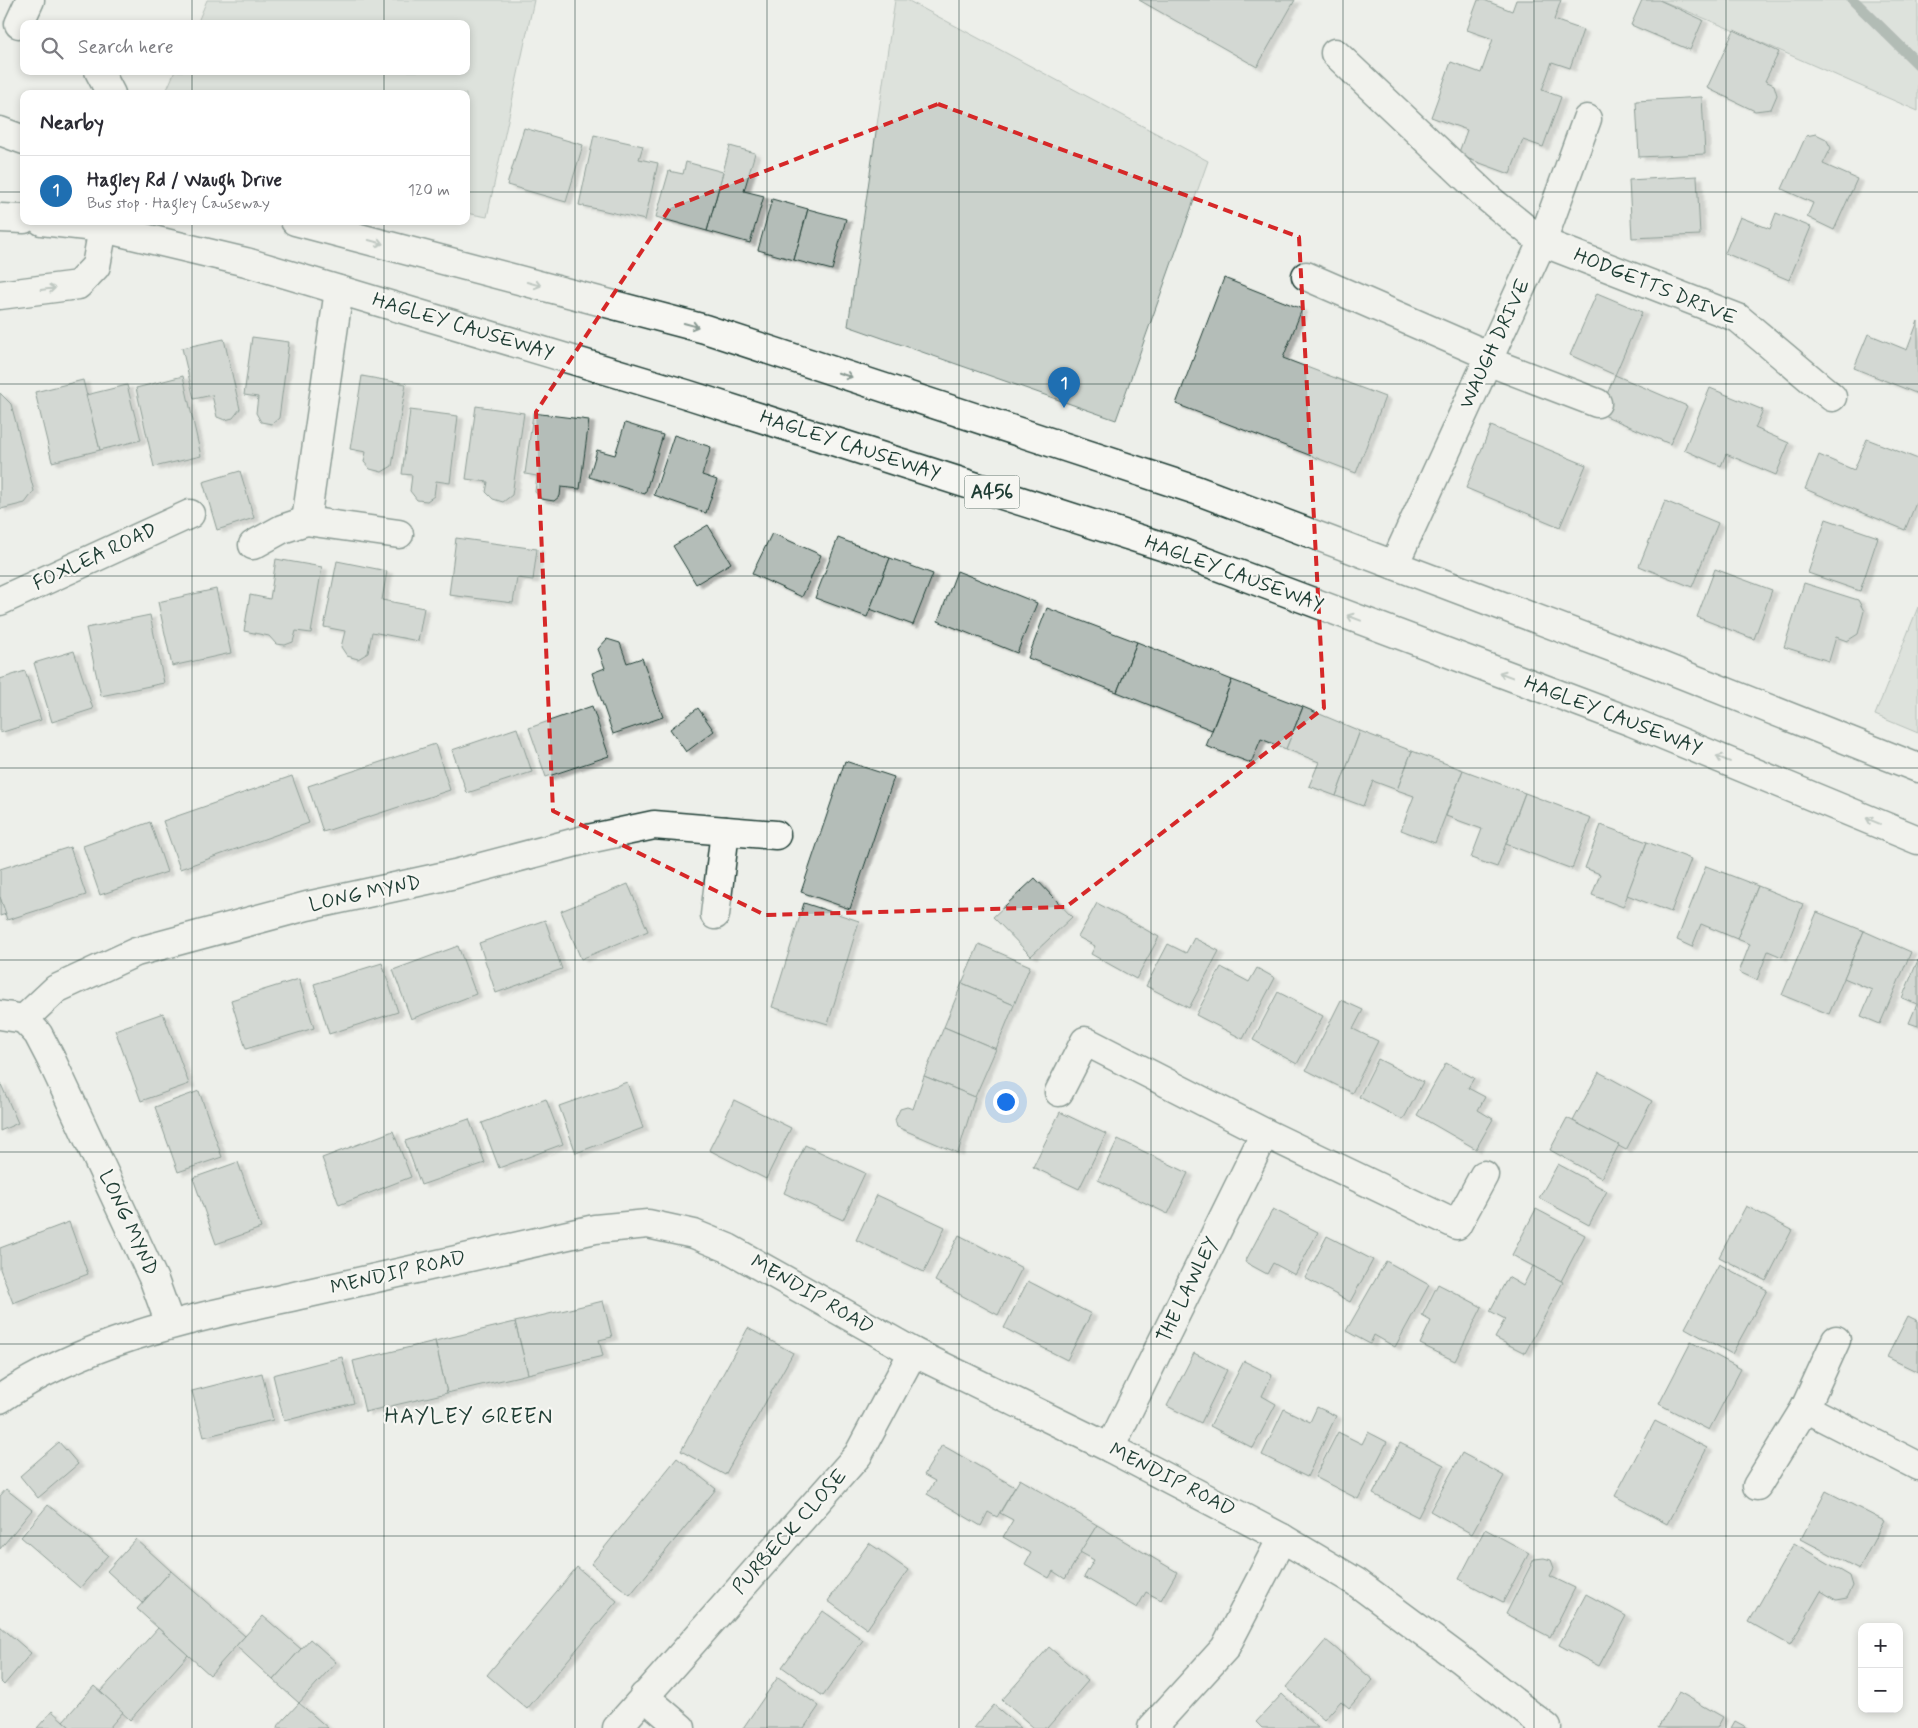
<!DOCTYPE html>
<meta charset="utf-8">
<style>
:root{--surface:#fff;--page:#f2f2f3;--text:#2b2b33;--muted:#7c7c81;--line:#e1e1e2;--accent:#1f6fb2}
body{margin:0;font-family:Mynerve,sans-serif;background:var(--page);color:var(--text)}
.controls{position:absolute;right:15px;bottom:15px;display:grid;overflow:hidden;border-radius:10px;box-shadow:0 2px 8px #0003}
.controls button{width:45px;height:45px;display:grid;place-items:center;padding:0;border:0;border-bottom:1px solid var(--line);background:var(--surface);color:var(--text);font:25px sans-serif}
.you{position:absolute;left:1005px;top:1101px;width:18px;height:18px;margin:-12px;border:4px solid #fff;border-radius:50%;background:#1a73e8;box-shadow:0 0 0 8px #1a73e833}
.badge{display:grid;place-items:center;width:32px;height:32px;border-radius:50%;background:var(--accent);color:#fff;font-size:16px;font-weight:700}
.pin{position:absolute;translate:-50% -41px;filter:drop-shadow(0 1px 2px #0008)}
.pin::after{content:'';position:absolute;top:26px;width:18px;height:15px;background:inherit;clip-path:polygon(0 0,100% 0,50% 100%)}
.list{margin:0;padding:0;list-style:none}
h2{display:flex;justify-content:space-between;align-items:center;height:65px;margin:0;padding:0 20px;font-size:21px}
h2 small{font-size:16px;font-weight:400;color:var(--muted)}
.list li{display:grid;grid-template-columns:32px 1fr auto;gap:15px;align-items:center;box-sizing:border-box;height:70px;padding:0 20px;border-top:1px solid var(--line)}
.list b{display:block;font-size:19px;white-space:nowrap}
.list p{margin:0;font-size:16px;white-space:nowrap;color:var(--muted)}
.list em{font-size:16px;font-style:normal;color:var(--muted)}
.icon{flex:none;width:28px;height:28px;fill:none;stroke:currentColor;stroke-width:2;stroke-linecap:round;stroke-linejoin:round}
.map{position:relative;flex:none;width:1918px;height:1728px;overflow:hidden}
.search{position:absolute;background:var(--surface);box-shadow:0 2px 8px #0003;left:20px;top:20px;width:450px;height:55px;display:flex;align-items:center;gap:12px;box-sizing:border-box;padding:0 18px;border-radius:10px;color:var(--muted);font-size:19px}
.panel{position:absolute;background:var(--surface);box-shadow:0 2px 8px #0003;left:20px;top:90px;width:450px;height:135px;border-radius:10px}
.map>svg:first-child{display:block}
.green{fill:#cbd2cc;stroke:#758880}
.lines{fill:none;stroke-linecap:round;stroke-linejoin:round}
.stream{stroke:#6c7e77;stroke-width:11}
.building{fill:#b4bdb8;stroke:#1f3d34;filter:url(#shadow)}
.minor-casing{stroke:#1f3d34;stroke-width:31}
.highway-casing{stroke:#1f3d34;stroke-width:31}
.minor{stroke:#f6f6f2;stroke-width:28}
.highway{stroke:#f6f6f2;stroke-width:28}
.oneway{stroke:#8a9a93}
.marked{fill:none;stroke:#d62828;stroke-width:4;stroke-dasharray:10 6;stroke-linejoin:round}
.grid{fill:none;stroke:#1f3d34;stroke-width:1;stroke-opacity:0.55}
.labels{text-anchor:middle;dominant-baseline:central;stroke-width:4.5;stroke-linejoin:round;paint-order:stroke}
.shield{fill:#f6f6f2;stroke:#60746d;stroke-width:1}
.shield-label{font-size:19px;font-weight:bold;fill:#1f3d34}
.street-label{font-size:20px;fill:#1f3d34;stroke:#f6f6f2}
.quarter-label{font-size:22px;letter-spacing:1px;fill:#1f3d34;stroke:#f6f6f2}
</style>
<div class="map">
<svg width="1918" height="1728" viewBox="0 0 1918 1728">
<defs>
<filter id="shadow"><feDropShadow dx="5.5" dy="3" stdDeviation="1" flood-color="#0004"/></filter>
</defs>
<rect width="100%" height="100%" fill="#edefea"/>
<filter id="ink" filterUnits="userSpaceOnUse"><feTurbulence type="fractalNoise" baseFrequency=".02" numOctaves="2"/><feDisplacementMap in="SourceGraphic" scale="10" xChannelSelector="R" yChannelSelector="G"/><feConvolveMatrix kernelMatrix="1 2 1 2 8 2 1 2 1" color-interpolation-filters="sRGB"/></filter>
<g filter="url(#ink)">
<g class="green">
<polygon points="207,0 534,0 487,217 466,213 466,94 165,94 175,71 466,71 466,24 197,24"/>
<polygon points="895,0 907,0 1208,161 1116,420 848,326"/>
<path d="M1660,0H1918V111C1832,74 1747,35 1660,0Z"/>
<polygon points="1918,607 1918,733 1875,715"/>
</g>
<g class="lines">
<polyline class="stream" points="1853,0 1918,64"/>
</g>
<g class="building">
<polygon points="1139,0 1295,0 1257,67"/>
<polygon points="1478,0 1484,0 1512,11 1516,0 1561,0 1554,20 1583,30 1570,68 1552,62 1542,90 1561,97 1543,147 1523,140 1510,174 1458,155 1467,130 1431,117 1451,62 1481,73 1493,39 1467,30"/>
<polygon points="1642,0 1659,0 1703,20 1690,50 1631,25"/>
<polygon points="1734,30 1779,52 1765,81 1774,85 1777,95 1771,109 1755,111 1707,88"/>
<polygon points="1702,97 1705,154 1639,157 1636,101"/>
<polygon points="524,128 583,145 566,202 507,185"/>
<polygon points="1816,134 1826,139 1831,148 1823,164 1857,179 1834,230 1807,217 1813,203 1782,189 1806,136"/>
<polygon points="594,135 643,146 639,159 658,163 645,220 579,205"/>
<polygon points="730,146 755,153 744,191 764,196 750,243 707,231"/>
<polygon points="686,162 723,172 707,231 656,217 669,171 683,174"/>
<polygon points="1697,176 1700,235 1632,238 1629,180"/>
<polygon points="772,199 808,209 794,260 758,250"/>
<polygon points="808,209 846,219 832,270 794,260"/>
<polygon points="1776,213 1811,227 1789,280 1725,253 1740,217 1770,229"/>
<polygon points="1224,278 1302,309 1283,358 1385,397 1356,473 1176,404"/>
<polygon points="1597,293 1642,312 1615,375 1570,355"/>
<polygon points="1918,321 1918,394 1854,368 1868,334 1907,350"/>
<polygon points="252,337 289,342 279,418 272,424 261,422 256,413 258,397 244,395"/>
<polygon points="224,339 240,409 233,418 225,420 217,417 212,395 194,399 182,348"/>
<polygon points="1615,375 1687,406 1670,444 1599,413"/>
<polygon points="183,376 201,456 154,467 136,388"/>
<polygon points="362,376 406,384 392,466 382,472 370,469 364,462 366,452 350,449"/>
<polygon points="83,380 100,450 52,462 35,392"/>
<polygon points="127,385 141,440 100,450 86,395"/>
<polygon points="1710,388 1763,410 1755,428 1789,443 1776,475 1726,454 1721,466 1684,450"/>
<polygon points="0,393 11,404 34,491 25,503 1,509 0,508"/>
<polygon points="476,406 524,413 512,495 503,502 493,499 486,492 488,482 466,479"/>
<polygon points="410,410 458,416 450,483 436,481 434,496 427,501 417,500 410,491 412,475 402,474"/>
<polygon points="533,413 589,420 580,489 561,487 560,496 554,501 541,499 535,492 537,476 525,474"/>
<polygon points="625,423 663,435 645,494 589,477 597,450 615,455"/>
<polygon points="1491,426 1586,465 1560,527 1466,488"/>
<polygon points="674,435 711,447 702,475 717,480 706,513 654,495"/>
<polygon points="1867,439 1918,459 1918,498 1905,530 1805,489 1819,455 1854,470"/>
<polygon points="240,471 254,518 217,530 203,482"/>
<polygon points="1665,501 1718,523 1692,587 1639,566"/>
<polygon points="1826,519 1878,537 1860,591 1808,573"/>
<polygon points="708,525 731,563 696,584 673,546"/>
<polygon points="772,533 821,555 802,597 752,574"/>
<polygon points="456,538 537,549 533,580 517,578 513,603 449,595"/>
<polygon points="838,538 890,558 867,617 815,598"/>
<polygon points="890,558 933,574 913,625 870,609"/>
<polygon points="276,559 322,567 311,633 296,631 293,642 285,645 276,644 269,636 244,631 250,595 270,599"/>
<polygon points="337,561 387,571 382,600 424,608 418,641 372,632 368,653 358,659 347,656 341,647 345,631 324,627"/>
<polygon points="1715,569 1772,590 1754,639 1697,617"/>
<polygon points="957,571 1037,603 1017,653 938,621"/>
<polygon points="1804,583 1858,600 1864,611 1858,634 1847,641 1836,637 1829,661 1784,647"/>
<polygon points="216,589 231,653 172,666 158,602"/>
<polygon points="1047,608 1137,642 1117,692 1028,658"/>
<polygon points="150,615 164,683 101,696 86,628"/>
<polygon points="607,639 620,643 627,663 642,658 663,717 613,734 592,673 605,668 598,649"/>
<polygon points="1137,642 1232,680 1212,730 1117,692"/>
<polygon points="74,651 93,709 52,722 34,663"/>
<polygon points="25,671 41,720 0,733 0,679"/>
<polygon points="1232,680 1303,707 1286,749 1261,739 1251,763 1206,746"/>
<polygon points="592,706 609,756 546,777 529,728"/>
<polygon points="1303,707 1360,731 1336,796 1309,786 1319,762 1286,749"/>
<polygon points="698,708 714,731 686,752 670,729"/>
<polygon points="517,728 532,772 467,793 452,750"/>
<polygon points="1360,731 1412,751 1397,790 1373,781 1363,806 1336,796"/>
<polygon points="435,744 450,790 323,832 308,786"/>
<polygon points="1412,751 1463,770 1435,843 1401,830 1414,796 1397,790"/>
<polygon points="845,761 894,777 850,909 801,892"/>
<polygon points="1463,770 1525,793 1497,867 1471,858 1482,829 1446,816"/>
<polygon points="292,776 309,823 180,869 163,821"/>
<polygon points="1525,793 1591,818 1572,869 1506,844"/>
<polygon points="150,822 167,872 100,895 83,846"/>
<polygon points="1601,825 1647,842 1623,907 1592,895 1600,874 1585,868"/>
<polygon points="1647,842 1691,859 1671,912 1627,895"/>
<polygon points="70,847 86,895 7,920 0,897 0,869"/>
<polygon points="1706,866 1758,886 1737,939 1701,924 1692,947 1677,940"/>
<polygon points="1035,878 1072,917 1031,956 993,917"/>
<polygon points="628,884 648,931 581,959 561,911"/>
<polygon points="1758,886 1803,904 1782,957 1768,951 1757,980 1739,972 1750,944 1737,939"/>
<polygon points="0,897 6,914 0,916"/>
<polygon points="804,903 859,921 828,1024 772,1007"/>
<polygon points="1097,903 1159,937 1136,979 1091,954 1095,946 1078,937"/>
<polygon points="1817,912 1864,931 1829,1014 1782,995"/>
<polygon points="545,920 562,969 496,993 479,943"/>
<polygon points="1864,931 1911,952 1880,1024 1861,1016 1872,990 1844,978"/>
<polygon points="1194,938 1219,951 1189,1008 1146,986 1168,944 1186,953"/>
<polygon points="979,944 1030,966 1014,1005 962,983"/>
<polygon points="458,946 476,994 411,1019 393,970"/>
<polygon points="1918,960 1918,1026 1909,1023 1917,1004 1902,998"/>
<polygon points="382,963 398,1012 329,1034 314,984"/>
<polygon points="1221,967 1249,982 1257,968 1275,978 1243,1039 1196,1015"/>
<polygon points="299,979 314,1028 246,1049 231,1000"/>
<polygon points="962,983 1014,1005 996,1049 944,1027"/>
<polygon points="1278,992 1323,1016 1297,1064 1253,1040"/>
<polygon points="1341,1000 1363,1010 1353,1029 1378,1041 1352,1093 1306,1070"/>
<polygon points="163,1013 189,1084 141,1101 115,1030"/>
<polygon points="944,1027 996,1049 975,1097 924,1076"/>
<polygon points="1378,1059 1423,1082 1403,1120 1359,1097"/>
<polygon points="1446,1063 1474,1078 1468,1088 1485,1097 1478,1110 1493,1119 1476,1149 1417,1115"/>
<polygon points="1599,1072 1652,1101 1626,1150 1573,1121"/>
<polygon points="924,1076 975,1097 958,1153 897,1127 895,1120 900,1109 907,1107 913,1109"/>
<polygon points="0,1082 18,1123 0,1131"/>
<polygon points="627,1082 643,1128 576,1153 559,1106"/>
<polygon points="199,1091 222,1157 178,1172 155,1107"/>
<polygon points="546,1099 563,1144 499,1168 482,1123"/>
<polygon points="734,1100 791,1128 766,1179 709,1150"/>
<polygon points="1060,1112 1106,1134 1079,1189 1033,1167"/>
<polygon points="1567,1118 1619,1145 1601,1178 1550,1150"/>
<polygon points="469,1119 485,1163 421,1185 405,1141"/>
<polygon points="393,1131 411,1177 339,1205 322,1158"/>
<polygon points="1118,1139 1188,1173 1168,1214 1098,1180"/>
<polygon points="805,1145 865,1173 843,1220 784,1193"/>
<polygon points="238,1162 261,1228 216,1244 193,1178"/>
<polygon points="1558,1164 1607,1191 1589,1225 1539,1198"/>
<polygon points="877,1195 945,1227 924,1272 856,1240"/>
<polygon points="1746,1206 1792,1230 1766,1281 1719,1257"/>
<polygon points="1273,1209 1318,1232 1295,1275 1273,1263 1267,1274 1245,1262"/>
<polygon points="1536,1209 1585,1235 1561,1281 1512,1255"/>
<polygon points="69,1222 88,1274 13,1303 0,1269 0,1248"/>
<polygon points="959,1235 1022,1268 998,1315 935,1281"/>
<polygon points="1327,1236 1373,1260 1350,1302 1305,1278"/>
<polygon points="1386,1261 1429,1285 1395,1347 1374,1335 1370,1344 1346,1331"/>
<polygon points="1719,1264 1767,1290 1732,1354 1685,1328"/>
<polygon points="1533,1266 1563,1282 1525,1353 1495,1338 1505,1319 1490,1311 1508,1277 1523,1286"/>
<polygon points="1028,1281 1091,1314 1067,1360 1004,1328"/>
<polygon points="1438,1284 1482,1307 1455,1361 1420,1344 1431,1321 1422,1316"/>
<polygon points="603,1301 612,1337 599,1340 603,1356 528,1374 515,1322"/>
<polygon points="1908,1316 1918,1321 1918,1372 1887,1357"/>
<polygon points="515,1322 528,1374 447,1393 435,1341"/>
<polygon points="748,1328 793,1353 725,1475 681,1451"/>
<polygon points="435,1341 447,1393 365,1412 353,1361"/>
<polygon points="1691,1342 1741,1369 1709,1430 1659,1404"/>
<polygon points="1194,1353 1227,1370 1201,1423 1167,1406"/>
<polygon points="342,1357 354,1403 284,1421 273,1375"/>
<polygon points="1244,1361 1272,1375 1262,1396 1276,1404 1253,1448 1210,1426"/>
<polygon points="262,1373 273,1420 204,1437 192,1391"/>
<polygon points="1317,1407 1336,1416 1307,1477 1262,1455 1284,1409 1310,1422"/>
<polygon points="1655,1421 1707,1448 1667,1524 1615,1496"/>
<polygon points="1338,1432 1362,1444 1368,1432 1387,1442 1358,1499 1315,1477"/>
<polygon points="59,1442 78,1464 38,1498 20,1476"/>
<polygon points="1400,1443 1444,1465 1418,1517 1373,1494"/>
<polygon points="942,1445 1015,1487 997,1517 988,1512 981,1526 927,1494 935,1481 924,1475"/>
<polygon points="1462,1453 1504,1476 1472,1534 1430,1511"/>
<polygon points="677,1458 716,1489 630,1595 591,1564"/>
<polygon points="1020,1479 1097,1525 1065,1579 1053,1571 1049,1578 1025,1564 1031,1553 1003,1537 1013,1520 1000,1513"/>
<polygon points="6,1489 32,1510 0,1549 0,1496"/>
<polygon points="1826,1491 1884,1521 1859,1569 1801,1539"/>
<polygon points="48,1505 108,1555 80,1588 21,1537"/>
<polygon points="1097,1525 1177,1572 1161,1600 1146,1592 1137,1608 1084,1577 1094,1560 1080,1552"/>
<polygon points="1485,1529 1529,1553 1503,1602 1459,1579"/>
<polygon points="136,1539 171,1571 142,1603 107,1571"/>
<polygon points="869,1543 908,1570 867,1629 828,1601"/>
<polygon points="1794,1543 1850,1576 1853,1586 1847,1598 1836,1600 1821,1591 1790,1645 1749,1622"/>
<polygon points="1544,1558 1551,1560 1554,1568 1550,1576 1575,1588 1550,1637 1506,1614 1534,1559"/>
<polygon points="577,1567 617,1601 527,1709 487,1675"/>
<polygon points="171,1571 245,1636 210,1675 137,1609"/>
<polygon points="1586,1594 1626,1616 1599,1666 1559,1645"/>
<polygon points="823,1611 863,1640 823,1696 782,1667"/>
<polygon points="263,1616 301,1649 273,1680 236,1646"/>
<polygon points="0,1626 31,1653 4,1685 0,1681"/>
<polygon points="158,1628 188,1655 130,1720 100,1692"/>
<polygon points="310,1639 336,1662 299,1703 273,1680"/>
<polygon points="1326,1640 1373,1680 1349,1708 1341,1701 1324,1720 1286,1687"/>
<polygon points="1049,1647 1088,1681 1047,1728 1034,1728 1002,1700"/>
<polygon points="778,1677 819,1706 804,1728 743,1728"/>
<polygon points="94,1686 123,1712 109,1728 71,1728 63,1721"/>
<polygon points="1679,1692 1723,1717 1717,1728 1658,1728"/>
<polygon points="1282,1694 1318,1728 1262,1728 1256,1722"/>
<polygon points="299,1703 328,1728 276,1728"/>
<polygon points="994,1705 1021,1728 974,1728"/>
<polygon points="52,1711 63,1721 71,1728 37,1728"/>
<polygon points="1735,1721 1748,1728 1731,1728"/>
</g>
<g class="lines">
<defs>
<g id="minor">
<polyline points="19,24 30,0"/>
<polyline points="1335,53 1489,199 1542,242 1738,318 1832,397"/>
<polyline points="99,71 111,94"/>
<polyline points="1306,276 1490,356"/>
<polyline points="339,290 306,521 399,534"/>
<polyline points="0,295 78,285 96,266 103,228"/>
<polyline points="1487,361 1597,403"/>
<polyline points="253,545 282,529 306,521"/>
<polyline points="1394,565 1542,242 1587,119"/>
<polyline points="0,601 190,514"/>
<polyline points="715,915 725,831"/>
<polyline points="0,1015 24,1019"/>
<polyline points="1059,1092 1085,1041 1265,1133 1457,1225 1484,1175"/>
<polyline points="170,1324 154,1280 51,1059 38,1034 24,1019 56,989 136,952 307,906 455,874 588,839 654,825 776,835"/>
<path d="M0,1399C90,1337 200,1317 304,1294C401,1272 498,1250 595,1229L648,1224L694,1234L728,1248L913,1352L1110,1448L1282,1538L1356,1582L1461,1660L1547,1728"/>
<polyline points="1805,1408 1836,1340"/>
<polyline points="1110,1448 1265,1133"/>
<polyline points="1757,1486 1805,1408 1918,1466"/>
<polyline points="644,1696 681,1728"/>
<polyline points="617,1728 858,1455 913,1352"/>
<polyline points="1152,1728 1225,1648 1282,1538"/>
</g>
<g id="highway">
<polyline points="0,131 24,140"/>
<polyline points="0,218 24,219"/>
<polyline points="42,221 103,228 246,262 686,394 1177,551 1632,722 1918,840"/>
<polyline points="295,221 705,329 1196,490 1656,664 1918,768"/>
</g>
</defs>
<use href="#minor" class="minor-casing"/>
<use href="#highway" class="highway-casing"/>
<use href="#minor" class="minor"/>
<use href="#highway" class="highway"/>
</g>
<defs><path id="oneway-shaft" d="M-6 0H5M1.5-3L5.5 0L1.5 3" fill="none" stroke-width="1.6" stroke-linecap="round" stroke-linejoin="round" transform="scale(1.25)"/></defs>
<g class="oneway">
<use href="#oneway-shaft" transform="translate(376 242) rotate(15)"/>
<use href="#oneway-shaft" transform="translate(534 284) rotate(15)"/>
<use href="#oneway-shaft" transform="translate(48 289) rotate(-7)"/>
<use href="#oneway-shaft" transform="translate(691 325) rotate(15)"/>
<use href="#oneway-shaft" transform="translate(845 375) rotate(18)"/>
<use href="#oneway-shaft" transform="translate(1354 618) rotate(-159)"/>
<use href="#oneway-shaft" transform="translate(1506 675) rotate(-159)"/>
<use href="#oneway-shaft" transform="translate(1723 759) rotate(-157)"/>
<use href="#oneway-shaft" transform="translate(1873 821) rotate(-157)"/>
</g>
</g>
<path d="M0 0H1918V1728H0ZM938,104L1299,237L1324,708L1066,907L765,915L553,811L536,412L670,208Z" fill="#edefea" fill-opacity=".55" fill-rule="evenodd"/>
<path class="marked" d="M938,104L1299,237L1324,708L1066,907L765,915L553,811L536,412L670,208Z"/>
<path class="grid" d="M192,0V24M384,0V24M575,0V1728M767,0V1728M959,0V1728M1151,0V1728M1343,0V1728M1534,0V1728M1726,0V1728M192,71V94M384,71V94M0,192H24M466,192H1918M192,221V1728M384,221V1728M0,384H1918M0,576H1918M0,768H1918M0,960H1918M0,1152H1918M0,1344H1918M0,1536H1918"/>
<g class="labels">
<rect class="shield" x="964.5" y="475.5" width="55" height="33" rx="4"/>
<g class="shield-label">
<text x="992" y="492">A456</text>
</g>
<g class="street-label">
<text transform="translate(1655 287) rotate(22)">HODGETTS DRIVE</text>
<text transform="translate(463 327) rotate(17)">HAGLEY CAUSEWAY</text>
<text transform="translate(1495 344) rotate(-65)">WAUGH DRIVE</text>
<text transform="translate(850 446) rotate(18)">HAGLEY CAUSEWAY</text>
<text transform="translate(95 557) rotate(-25)">FOXLEA ROAD</text>
<text transform="translate(1234 574) rotate(20)">HAGLEY CAUSEWAY</text>
<text transform="translate(1613 716) rotate(21)">HAGLEY CAUSEWAY</text>
<text transform="translate(365 894) rotate(-12)">LONG MYND</text>
<text transform="translate(128 1223) rotate(65)">LONG MYND</text>
<text transform="translate(398 1273) rotate(-13)">MENDIP ROAD</text>
<text transform="translate(1188 1290) rotate(-64)">THE LAWLEY</text>
<text transform="translate(812 1295) rotate(30)">MENDIP ROAD</text>
<text transform="translate(1172 1480) rotate(27)">MENDIP ROAD</text>
<text transform="translate(790 1532) rotate(-48)">PURBECK CLOSE</text>
</g>
<g class="quarter-label">
<text x="469" y="1417">HAYLEY GREEN</text>
</g>
</g>
</svg>
<div class="controls">
<button>+</button>
<button>−</button>
</div>
<div class="you"></div>
<div class="pin badge" style="left:1064px;top:408px">1</div>
<div class="search"><svg class="icon" aria-label="search" viewBox="0 0 24 24"><circle cx="10" cy="10" r="6"/><path d="M15 15l6 6"/></svg>Search here</div>
<section class="panel">
<h2>Nearby<small></small></h2>
<ul class="list">
<li><span class="badge">1</span><div><b>Hagley Rd / Waugh Drive</b><p>Bus stop · Hagley Causeway</p></div><em>120 m</em></li>
</ul>
</section>
</div>
